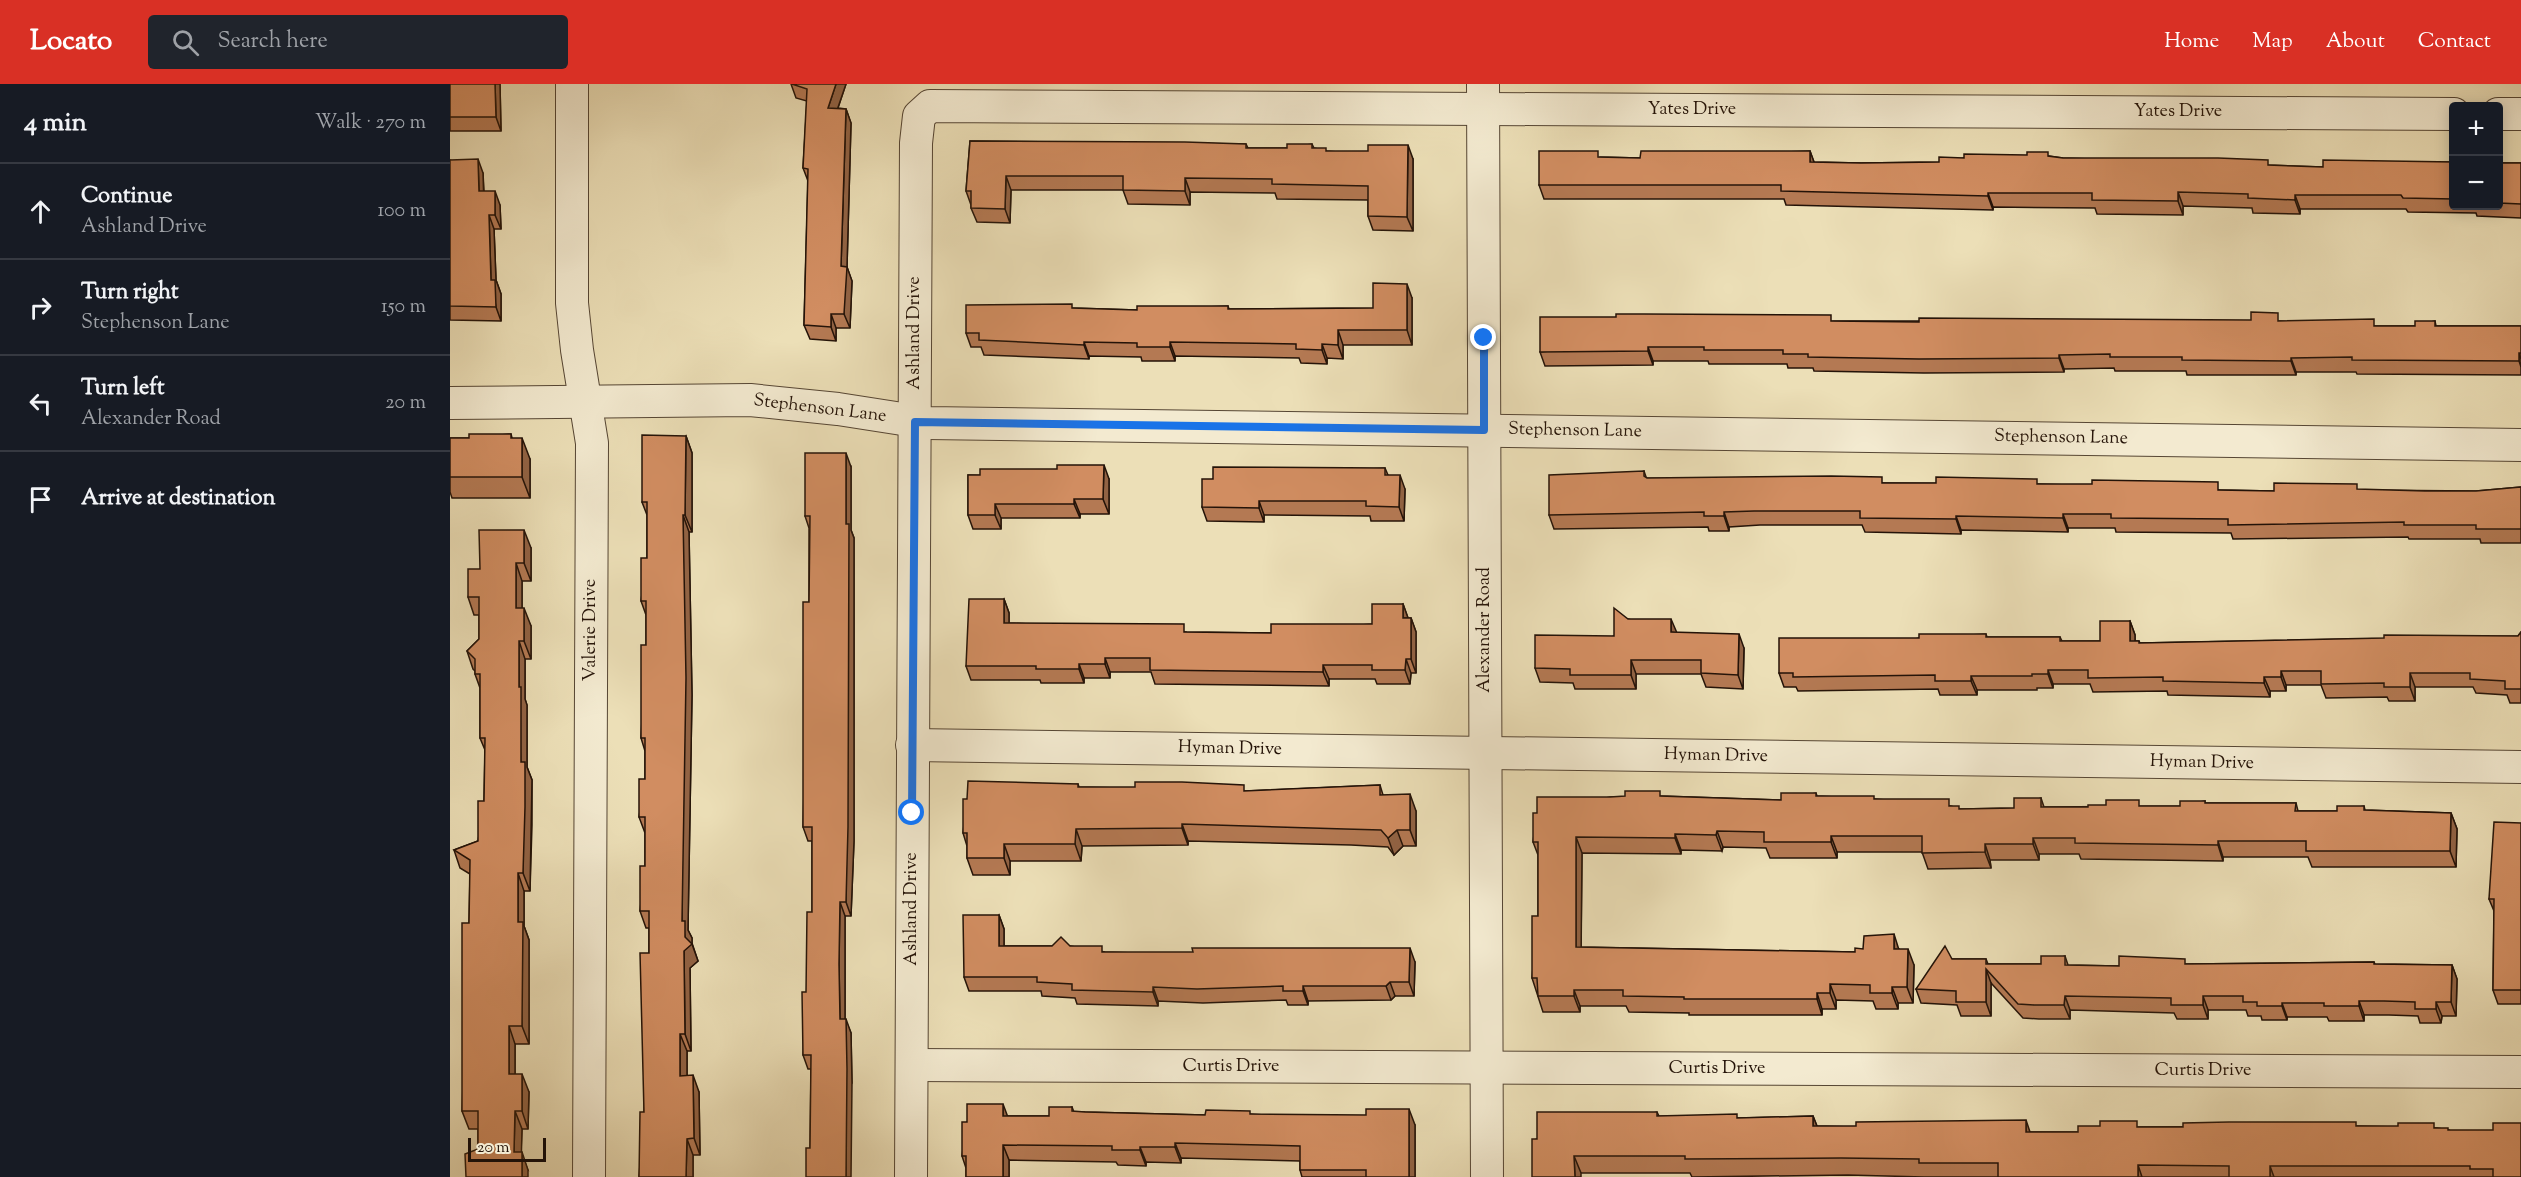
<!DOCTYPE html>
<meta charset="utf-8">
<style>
:root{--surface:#171b24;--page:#20242c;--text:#f1f3f6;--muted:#9ea1a6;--line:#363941;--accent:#d93025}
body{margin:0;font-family:"Sorts Mill Goudy",serif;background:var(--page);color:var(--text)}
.controls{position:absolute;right:18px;top:18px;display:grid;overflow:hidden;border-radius:6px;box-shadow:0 3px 15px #0003}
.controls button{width:54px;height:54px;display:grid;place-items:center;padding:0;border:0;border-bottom:2px solid var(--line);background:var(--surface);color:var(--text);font:30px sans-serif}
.scale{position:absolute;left:18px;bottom:15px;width:78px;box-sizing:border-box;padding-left:6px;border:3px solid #241308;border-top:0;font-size:16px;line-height:21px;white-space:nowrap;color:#241308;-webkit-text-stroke:4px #f3ead0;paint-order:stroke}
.stop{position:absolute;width:18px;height:18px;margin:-14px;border:4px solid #1a73e8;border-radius:50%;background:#fff}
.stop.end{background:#1a73e8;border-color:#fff;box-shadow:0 2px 6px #0008}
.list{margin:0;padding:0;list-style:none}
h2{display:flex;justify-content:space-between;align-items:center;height:78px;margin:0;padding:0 24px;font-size:26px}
h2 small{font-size:20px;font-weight:400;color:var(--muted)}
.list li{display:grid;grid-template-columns:39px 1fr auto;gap:18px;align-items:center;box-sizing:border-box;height:96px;padding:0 24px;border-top:2px solid var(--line)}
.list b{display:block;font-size:22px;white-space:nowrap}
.list p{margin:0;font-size:20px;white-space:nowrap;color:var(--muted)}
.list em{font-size:20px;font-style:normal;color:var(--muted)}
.icon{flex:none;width:33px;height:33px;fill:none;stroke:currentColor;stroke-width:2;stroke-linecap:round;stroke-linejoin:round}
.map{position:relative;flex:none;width:2071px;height:1093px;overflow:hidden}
header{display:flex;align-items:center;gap:36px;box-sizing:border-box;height:84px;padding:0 30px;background:var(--accent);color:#fff}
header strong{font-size:28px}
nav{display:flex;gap:33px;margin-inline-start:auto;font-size:21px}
.search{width:420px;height:54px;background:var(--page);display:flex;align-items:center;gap:15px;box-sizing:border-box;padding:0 21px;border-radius:6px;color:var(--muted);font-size:22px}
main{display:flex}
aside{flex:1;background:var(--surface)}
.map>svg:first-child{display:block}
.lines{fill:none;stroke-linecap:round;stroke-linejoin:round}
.street-casing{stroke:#564634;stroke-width:34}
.street{stroke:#f3ead0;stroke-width:32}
.wall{fill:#b47953;stroke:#241308;stroke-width:1.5}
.shaded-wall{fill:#926344;stroke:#241308;stroke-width:1.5}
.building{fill:#d18d61;stroke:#241308;stroke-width:1.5}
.route{stroke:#1a73e8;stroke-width:8}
.labels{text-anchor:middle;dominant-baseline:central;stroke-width:5;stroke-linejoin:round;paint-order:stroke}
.street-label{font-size:18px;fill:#241308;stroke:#f3ead0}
</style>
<header>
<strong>Locato</strong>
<div class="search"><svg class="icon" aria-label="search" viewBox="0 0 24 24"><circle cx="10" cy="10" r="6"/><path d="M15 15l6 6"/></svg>Search here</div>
<nav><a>Home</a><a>Map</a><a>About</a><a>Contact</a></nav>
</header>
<main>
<aside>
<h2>4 min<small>Walk · 270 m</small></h2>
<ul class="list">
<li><svg class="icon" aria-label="ahead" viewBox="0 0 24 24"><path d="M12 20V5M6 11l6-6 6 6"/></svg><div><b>Continue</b><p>Ashland Drive</p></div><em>100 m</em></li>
<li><svg class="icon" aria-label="right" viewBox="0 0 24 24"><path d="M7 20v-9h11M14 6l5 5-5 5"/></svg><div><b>Turn right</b><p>Stephenson Lane</p></div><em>150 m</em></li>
<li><svg class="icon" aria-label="left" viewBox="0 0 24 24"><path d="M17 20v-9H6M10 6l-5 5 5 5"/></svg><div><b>Turn left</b><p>Alexander Road</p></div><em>20 m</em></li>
<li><svg class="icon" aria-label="arrive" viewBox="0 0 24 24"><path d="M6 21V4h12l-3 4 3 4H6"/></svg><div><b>Arrive at destination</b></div></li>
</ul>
</aside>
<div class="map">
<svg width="2071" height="1093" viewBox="0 0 2071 1093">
<rect width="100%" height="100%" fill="#ecdfb7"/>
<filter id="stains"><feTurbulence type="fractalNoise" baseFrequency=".00333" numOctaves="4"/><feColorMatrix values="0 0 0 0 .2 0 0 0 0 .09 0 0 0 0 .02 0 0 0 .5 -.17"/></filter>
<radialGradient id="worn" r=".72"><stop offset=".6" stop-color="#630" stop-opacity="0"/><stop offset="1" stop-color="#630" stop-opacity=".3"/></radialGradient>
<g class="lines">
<defs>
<g id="street">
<polyline points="122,0 122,219 127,266 142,359 139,1093"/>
<polyline points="1033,0 1037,1093"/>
<polyline points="2048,30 2071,30"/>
<polyline points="0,319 300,316 388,325 478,339 2071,361"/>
<polyline points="462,661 2071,683"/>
<polyline points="462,981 2071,988"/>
<polyline points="461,1093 466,59 469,32 480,22 2004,30"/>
</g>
</defs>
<use href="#street" class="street-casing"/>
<use href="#street" class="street"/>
</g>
<g class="wall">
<polygon points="0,0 50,0 51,47 0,47"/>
<polygon points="341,0 396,0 388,24 396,25 401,39 397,183 402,197 400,244 386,244 386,257 360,255 354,241 358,97 353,84 357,17 346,14"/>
<polygon points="520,57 796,60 798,64 837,64 862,60 864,64 877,67 963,75 963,147 923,146 918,132 918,116 827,115 825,109 740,108 740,121 678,120 673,106 561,106 560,139 527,138 521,124 521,121 516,107"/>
<polygon points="1360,67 1364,78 1411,79 1489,78 1514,74 1599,72 1613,74 1873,83 2004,78 2004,122 2049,122 2049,79 2071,79 2071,134 2027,132 2026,129 1958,128 1956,125 1850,125 1850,130 1803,129 1802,124 1733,122 1733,131 1647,130 1645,124 1543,123 1543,126 1336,121 1334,115 1094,115 1089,101 1150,73 1190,74"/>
<polygon points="0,76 33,89 34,107 50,121 51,145 44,145 46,196 51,210 51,237 0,236"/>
<polygon points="962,214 962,261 893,261 893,275 877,274 877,280 851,279 849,274 725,272 725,277 692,277 691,273 639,272 639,275 534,271 531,263 521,263 516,249 623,224 687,226 778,222 779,225 923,224"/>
<polygon points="1383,237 1831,237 1926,242 1965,242 1985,237 1986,242 2071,242 2071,291 1907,290 1906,288 1846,288 1846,291 1737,291 1736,287 1665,287 1664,284 1614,285 1614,288 1474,289 1364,287 1363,284 1338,284 1337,280 1259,280 1258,277 1203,277 1203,281 1095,282 1090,268"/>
<polygon points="61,350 62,354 80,375 80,414 2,414 0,408 0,354 19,354"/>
<polygon points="236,352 242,369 242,448 239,448 242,611 238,846 242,854 242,859 248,877 240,884 241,967 237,967 237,992 249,1008 250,1071 243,1071 243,1093 189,1093 194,1028 199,869 199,844 196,844 190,827 195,782 195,749 189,733 195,695 195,667 191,654 196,561 196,531 191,517 197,474 197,431 192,418"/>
<polygon points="401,383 401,446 404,454 404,757 401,832 395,832 395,935 401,949 402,999 360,1064 361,985 358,985 353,971 362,828 362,757 358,757 353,743 359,518 359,444 355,432"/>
<polygon points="935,384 938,391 955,405 954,437 921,437 920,432 814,431 814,438 757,437 752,423 763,395"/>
<polygon points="1194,387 1196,393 1197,394 1434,399 1589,400 1771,406 1824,407 1909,406 2026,407 2071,403 2071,459 2031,459 2030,455 1959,455 1958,453 1783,455 1781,449 1666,448 1665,444 1618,444 1618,448 1511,446 1511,450 1415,448 1412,441 1310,441 1279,443 1279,447 1259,447 1258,443 1104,445 1099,431"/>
<polygon points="518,391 659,395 659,430 630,430 630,434 551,434 551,445 523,445 518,431"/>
<polygon points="81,464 81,497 72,497 72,524 81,542 81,575 75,575 75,615 77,621 77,683 82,696 82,741 80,807 74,807 74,842 79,856 79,960 65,960 65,990 79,1008 78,1045 72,1045 71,1068 78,1086 28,1065 28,1045 19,1045 12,1027 19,839 20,790 10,784 4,766 28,757 34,717 35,666 30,654 30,604 25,590 25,587 23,585 17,567 29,555 29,531 24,531 18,513 30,485"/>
<polygon points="554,515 559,529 559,539 737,548 821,549 922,540 953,520 958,534 961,534 966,548 966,589 961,589 960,600 927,600 925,595 879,595 879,602 705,600 701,588 660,588 660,594 634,594 634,599 591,599 590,596 521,596 516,582"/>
<polygon points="1178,535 1226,549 1294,564 1293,605 1256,603 1251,590 1186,590 1186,605 1125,605 1123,599 1090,598 1085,584 1164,552"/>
<polygon points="1680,537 1685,551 1685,557 1689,557 1690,559 2068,552 2071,548 2071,619 2060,619 2057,611 2026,609 2023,603 1965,603 1965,617 1939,617 1937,613 1876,614 1871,601 1836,601 1836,607 1820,607 1820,613 1718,611 1717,607 1643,608 1640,600 1603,600 1603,604 1587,604 1587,606 1527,606 1527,611 1490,611 1488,605 1348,607 1346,603 1334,603 1329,589 1469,554 1536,550 1537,553 1610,553 1612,557 1650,557"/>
<polygon points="628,700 629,703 796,707 930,701 933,711 966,727 966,762 953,762 944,771 938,763 901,761 738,757 738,761 632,762 631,777 560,777 560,791 523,791 517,774 517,762 513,749 517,715"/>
<polygon points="1366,709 1367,712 1425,715 1501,722 1510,725 1564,724 1591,714 1594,723 1730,722 1755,717 1755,719 1846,719 1848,727 1887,727 1914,722 1915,726 2001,729 2007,745 2006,783 1862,783 1858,773 1773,773 1773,777 1631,775 1629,770 1589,770 1589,776 1540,776 1541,784 1478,785 1472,768 1387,768 1387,774 1320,774 1316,764 1273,763 1272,767 1231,766 1231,770 1132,769 1131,863 1405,868 1449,865 1464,881 1463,919 1448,919 1448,925 1426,925 1423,917 1386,916 1386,925 1372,925 1372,931 1239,931 1239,929 1179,928 1176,922 1130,922 1130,928 1093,928 1082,894 1088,832 1088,771 1083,758 1087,729 1160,713 1212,712 1331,716"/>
<polygon points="2071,739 2071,920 2048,920 2043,906 2044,827 2039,815"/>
<polygon points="549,831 554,845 554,862 620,862 655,868 965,878 964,912 945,912 941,916 858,917 858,921 838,921 836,916 753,919 708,917 708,922 627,920 625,914 592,912 591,907 519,907 514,893"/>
<polygon points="1615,872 1618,881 1669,882 1737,880 1924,878 1925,880 2002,881 2007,895 2006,932 1992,932 1991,939 1970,939 1968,932 1939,931 1914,931 1914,937 1879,937 1877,933 1837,933 1837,936 1812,936 1811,932 1798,932 1796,926 1758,926 1758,935 1727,935 1724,929 1620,926 1620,935 1589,935 1573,934 1541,899 1541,932 1511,932 1507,921 1471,919 1466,905 1502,875 1536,875 1538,880 1591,880"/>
<polygon points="622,1023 624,1028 635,1028 755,1031 801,1030 965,1041 965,1093 852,1093 850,1086 850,1077 731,1074 731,1079 696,1078 696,1082 668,1081 666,1078 559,1076 559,1093 516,1093 516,1084 512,1072 517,1038 558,1032 599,1032"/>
<polygon points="1207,1028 1209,1032 1289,1034 1363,1032 1367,1042 1580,1048 1628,1048 1690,1043 1908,1042 1987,1044 1999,1046 2071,1093 1474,1093 1398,1091 1242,1093 1240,1089 1131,1089 1087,1055"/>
</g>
<g class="shaded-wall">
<polygon points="45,0 50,0 51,47 46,33"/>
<polygon points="386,0 396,0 383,38 378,24"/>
<polygon points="396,25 401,39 397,183 402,197 400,244 394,230 391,182"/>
<polygon points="958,61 963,75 963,147 957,133"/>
<polygon points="1360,67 1365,81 1360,78"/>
<polygon points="28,75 33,89 34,121 29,107"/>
<polygon points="556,92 561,106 560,139 555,125"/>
<polygon points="735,94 740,108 740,121 735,107"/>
<polygon points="45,107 50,121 51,145 45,131"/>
<polygon points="1728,108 1733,122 1733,131 1728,117"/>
<polygon points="1538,109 1543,123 1543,126 1538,112"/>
<polygon points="1845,111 1850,125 1850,130 1845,116"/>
<polygon points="39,131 44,145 46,196 51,210 51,237 46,223 41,196"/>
<polygon points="957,200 962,214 962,261 957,246"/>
<polygon points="381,230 386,244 386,257 381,243"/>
<polygon points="888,246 893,261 893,275 888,261"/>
<polygon points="634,258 639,272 639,275 634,261"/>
<polygon points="720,258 725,272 725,277 720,263"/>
<polygon points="872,260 877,274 877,280 872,266"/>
<polygon points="1198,263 1203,277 1203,281 1198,267"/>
<polygon points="2069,269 2071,275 2071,283 2069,277"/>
<polygon points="1609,271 1614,285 1614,288 1609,274"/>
<polygon points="1841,274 1846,288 1846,291 1841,277"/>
<polygon points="236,352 242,369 242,448 235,431"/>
<polygon points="72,354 80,375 80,414 72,393"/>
<polygon points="396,369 401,383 401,446 404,454 404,757 401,832 396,818"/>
<polygon points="654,381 659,395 659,430 653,415"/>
<polygon points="950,391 955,405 954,437 949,423"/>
<polygon points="624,415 630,430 630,434 624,420"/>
<polygon points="809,417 814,431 814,438 809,424"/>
<polygon points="545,420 551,434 551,445 545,431"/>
<polygon points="1274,428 1279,443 1279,447 1274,432"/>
<polygon points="1613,430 1618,444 1618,448 1613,434"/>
<polygon points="233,431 239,448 242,611 238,846 242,854 242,860 248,877 240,884 241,967 235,950 234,867 235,853 232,837"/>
<polygon points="1506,432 1511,446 1511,450 1506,435"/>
<polygon points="74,446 81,464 81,497 74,479"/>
<polygon points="66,479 72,497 72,542 66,524"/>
<polygon points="554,515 559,529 559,553 554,539"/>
<polygon points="953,520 958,534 953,534"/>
<polygon points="74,524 81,542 81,575 74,557"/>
<polygon points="961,534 966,548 966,589 961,575"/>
<polygon points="1221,535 1227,549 1221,548"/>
<polygon points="1680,537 1685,551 1685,571 1680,557"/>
<polygon points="1289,550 1294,564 1293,605 1288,591"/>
<polygon points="69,557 75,575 75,615 77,621 77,683 82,696 80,807 73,789 69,603"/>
<polygon points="655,574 660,588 660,594 655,580"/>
<polygon points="956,575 961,589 960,600 955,586"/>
<polygon points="1181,576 1186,590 1186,605 1181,591"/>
<polygon points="629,580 634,594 634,599 629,585"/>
<polygon points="873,581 879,595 879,602 873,588"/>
<polygon points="1598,586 1603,600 1603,604 1598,590"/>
<polygon points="1831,587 1836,601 1836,607 1831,593"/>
<polygon points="1960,589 1965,603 1965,617 1960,603"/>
<polygon points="1521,592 1527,606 1527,611 1521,597"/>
<polygon points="1814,593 1820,607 1820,613 1814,599"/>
<polygon points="960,710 966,727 966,762 960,746"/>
<polygon points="2001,729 2007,745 2006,783 2000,767"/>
<polygon points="732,740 738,757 738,761 732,744"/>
<polygon points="626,745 632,762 631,777 625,760"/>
<polygon points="947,746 953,762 944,771 938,754"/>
<polygon points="1267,747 1273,763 1272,767 1266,751"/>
<polygon points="1225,750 1231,766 1231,770 1225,754"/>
<polygon points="1381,752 1387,768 1387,774 1381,758"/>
<polygon points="1126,753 1132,769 1131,879 1126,863"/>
<polygon points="1583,754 1589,770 1589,776 1583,760"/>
<polygon points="1768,757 1773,773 1773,777 1768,761"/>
<polygon points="554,760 560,777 560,791 554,774"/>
<polygon points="1535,760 1540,776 1541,784 1535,768"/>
<polygon points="68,789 74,807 74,842 79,856 79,960 72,942 68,838"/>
<polygon points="390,818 395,832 395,949 390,935 389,880"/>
<polygon points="549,831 554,845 554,876 549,862"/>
<polygon points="1444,850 1449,866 1444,865"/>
<polygon points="960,864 965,878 964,912 959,898"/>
<polygon points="1458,865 1464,881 1463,919 1457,903"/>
<polygon points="2002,881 2007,895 2006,932 2001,918"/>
<polygon points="1536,885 1541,899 1541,932 1536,918"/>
<polygon points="940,898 945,912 941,916 936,902"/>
<polygon points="1380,900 1386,916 1386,925 1380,909"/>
<polygon points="853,902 858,917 858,921 853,907"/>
<polygon points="703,903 708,917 708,922 703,908"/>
<polygon points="1442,903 1448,919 1448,925 1442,909"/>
<polygon points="1124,906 1130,922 1130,928 1124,912"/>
<polygon points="1367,909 1372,925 1372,931 1367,915"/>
<polygon points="1615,912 1620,926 1620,935 1614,921"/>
<polygon points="1753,912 1758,926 1758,935 1753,921"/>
<polygon points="1909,917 1914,931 1914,937 1909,922"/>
<polygon points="1986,918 1992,932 1991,939 1986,925"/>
<polygon points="1832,919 1837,933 1837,936 1832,922"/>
<polygon points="396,935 401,949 402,999 401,1093 396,1093"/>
<polygon points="59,942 65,960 65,1008 59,990"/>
<polygon points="230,950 237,967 237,1008 230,992"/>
<polygon points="72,990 79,1008 78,1045 72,1027"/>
<polygon points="243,991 249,1008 250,1071 244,1054"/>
<polygon points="553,1020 559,1036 553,1032"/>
<polygon points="959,1025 965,1041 965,1093 959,1093"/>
<polygon points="65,1027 72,1045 71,1086 64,1068"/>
<polygon points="1363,1032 1370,1050 1363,1042"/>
<polygon points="1576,1036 1582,1054 1576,1048"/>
<polygon points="237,1055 243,1071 243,1093 236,1093"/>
<polygon points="725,1059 731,1074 731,1079 725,1063"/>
<polygon points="553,1061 559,1076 559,1093 553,1093"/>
<polygon points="690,1063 696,1078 696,1082 690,1066"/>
<polygon points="72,1068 78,1086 78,1093 72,1093"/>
<polygon points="1124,1072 1131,1089 1131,1093 1125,1093"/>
<polygon points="1688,1081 1692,1093 1688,1093"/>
<polygon points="1820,1082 1824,1093 1820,1093"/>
</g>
<g class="building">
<polygon points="0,0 45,0 46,33 0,33"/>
<polygon points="342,0 386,0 378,24 396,25 391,182 397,183 394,230 381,230 381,243 354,241 358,85 353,84 357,5"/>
<polygon points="520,57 735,58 796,60 796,64 837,64 837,60 862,60 862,64 876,64 876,67 918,67 918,61 958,61 957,133 918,132 918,102 822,100 822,95 735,94 735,107 673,106 673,92 556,92 555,125 521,124 521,107 516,107"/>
<polygon points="1089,67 1148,67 1148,73 1190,74 1191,67 1360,67 1360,78 1411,79 1489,78 1489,73 1514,74 1514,70 1577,71 1577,68 1598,68 1598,72 1613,74 1768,74 1818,76 1818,81 1873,83 1873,76 2004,78 2004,115 1953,114 1951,111 1845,111 1845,116 1798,114 1798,110 1728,108 1728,117 1642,116 1642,109 1538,109 1538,112 1331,107 1331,101 1089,101"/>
<polygon points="28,75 29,107 45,107 45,131 39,131 41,196 45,196 46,223 0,222 0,76"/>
<polygon points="2049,79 2071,79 2071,120 2049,119"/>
<polygon points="923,199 957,200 957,246 888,246 888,261 872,260 872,266 846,265 846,260 720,258 720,263 687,263 687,259 634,258 634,261 529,256 529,249 516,249 516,221 622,220 622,224 687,226 687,222 778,222 778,225 923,224"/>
<polygon points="1801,228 1828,229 1828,237 1924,235 1924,242 1965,242 1965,237 1985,237 1985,242 2071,242 2071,269 2069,269 2069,277 1902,276 1902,273 1841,274 1841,277 1732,276 1732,273 1660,273 1660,270 1609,271 1609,274 1469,275 1358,273 1358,270 1333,270 1333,266 1254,266 1254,263 1198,263 1198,267 1090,268 1090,233 1166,233 1166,230 1194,230 1381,231 1381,237 1469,238 1469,234 1801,236"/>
<polygon points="19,350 61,350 61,354 72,354 72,393 0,393 0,354 19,354"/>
<polygon points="192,351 236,352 235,431 233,431 236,594 232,837 235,837 235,853 242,860 234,867 235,950 230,950 230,992 243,991 244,1054 237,1055 236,1093 189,1093 190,1028 194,1028 190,869 199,869 199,827 190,827 190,782 195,782 195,733 189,733 189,695 195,695 195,654 191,654 191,561 196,561 196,517 191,517 191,474 197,474 197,418 192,418"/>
<polygon points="355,369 396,369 396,440 399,440 398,743 396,818 390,818 389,880 390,935 396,935 397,985 396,1093 356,1093 356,1064 360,1064 361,971 353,971 352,908 356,908 357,828 362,828 362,743 353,743 353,518 359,518 360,432 355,432"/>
<polygon points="607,381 654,381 653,415 624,415 624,420 545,420 545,431 518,431 518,391 530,391 530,385 607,385"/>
<polygon points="763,383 935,384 935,391 950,391 949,423 916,422 916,417 809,417 809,424 752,423 752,395 763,395"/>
<polygon points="1194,387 1194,392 1197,394 1381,392 1432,393 1432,399 1486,399 1486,393 1587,395 1587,400 1642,400 1642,396 1768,398 1768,406 1824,407 1824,399 1907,400 1907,405 1975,407 2026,407 2071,403 2071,445 2026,445 2026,441 1954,441 1954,438 1778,441 1778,435 1661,434 1661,430 1613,430 1613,434 1506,432 1506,435 1410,434 1410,427 1304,427 1274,428 1274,432 1254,432 1254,428 1099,431 1099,391"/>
<polygon points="29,446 74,446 74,479 66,479 66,524 74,524 74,557 69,557 69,603 71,603 71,678 75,678 75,723 73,789 68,789 68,838 73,838 72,942 59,942 59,990 72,990 72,1027 65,1027 64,1068 72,1068 72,1093 16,1093 15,1070 28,1065 28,1027 12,1027 12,839 19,839 20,776 4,766 28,757 28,717 34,717 35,654 30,654 30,590 25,590 25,575 17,567 29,555 29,513 18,513 18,485 30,485"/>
<polygon points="519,515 554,515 554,539 734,540 734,548 821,549 821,540 922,540 922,520 953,520 953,534 961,534 961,575 956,575 955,586 922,586 922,581 873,581 873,588 700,586 700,574 655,574 655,580 629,580 629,585 586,585 586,582 516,582"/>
<polygon points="1164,524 1178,535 1221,535 1221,548 1289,550 1288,591 1251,589 1251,576 1181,576 1181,591 1120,591 1120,585 1085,584 1085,551 1164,552"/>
<polygon points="1650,537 1680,537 1680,557 1689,557 1689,559 1934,554 1934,551 2068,552 2071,548 2071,605 2055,605 2055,597 2020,595 2020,589 1960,589 1960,603 1934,603 1934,599 1871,600 1871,587 1831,587 1831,593 1814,593 1814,599 1713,597 1713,593 1638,594 1638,586 1598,586 1598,590 1582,590 1582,592 1521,592 1521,597 1485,597 1485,591 1343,593 1343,589 1329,589 1329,554 1469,554 1469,550 1536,550 1536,553 1610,553 1610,557 1650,557"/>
<polygon points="518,697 628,700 628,703 685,703 685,698 732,698 794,701 794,707 930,701 930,711 960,710 960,746 947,746 938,754 931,746 895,745 732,740 732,744 626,745 625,760 554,760 554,774 517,774 517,749 513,749 513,715 517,715"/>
<polygon points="1175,707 1210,707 1210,712 1331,716 1331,709 1366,709 1366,712 1424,712 1424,715 1499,715 1499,722 1509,722 1509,725 1564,724 1564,714 1591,714 1591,723 1638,723 1638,721 1656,721 1656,716 1689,716 1689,722 1730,722 1730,717 1755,717 1755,719 1846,719 1845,727 1887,727 1887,722 1914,722 1914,726 2001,729 2000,767 1856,767 1856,757 1768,757 1768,761 1625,759 1625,754 1583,754 1583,760 1535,760 1535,768 1472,769 1472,752 1381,752 1381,758 1314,758 1314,748 1267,747 1266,751 1225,750 1225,754 1126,753 1126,863 1405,868 1405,864 1413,865 1414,852 1444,850 1444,865 1458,865 1457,903 1442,903 1442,909 1420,909 1420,901 1380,900 1380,909 1367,909 1367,915 1234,915 1234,913 1173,912 1173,906 1124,906 1124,912 1088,912 1087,894 1082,894 1082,832 1088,832 1088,758 1083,758 1083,729 1087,729 1087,713 1160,713 1175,712"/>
<polygon points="2044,738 2071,739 2071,906 2043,906 2044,815 2039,815"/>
<polygon points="513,831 549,831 549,862 602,862 611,853 620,862 652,862 652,868 743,868 742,864 960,864 959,898 940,898 936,902 853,902 853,907 833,907 833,902 747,905 703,903 703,908 622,906 622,900 587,898 587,893 514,893"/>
<polygon points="1495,862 1502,875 1536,875 1536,880 1591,880 1591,872 1615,872 1615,881 1669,882 1669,872 1735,875 1735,880 1924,878 1924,880 2002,881 2001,918 1986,918 1986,925 1965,925 1965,918 1934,917 1909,917 1909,922 1874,922 1874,919 1832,919 1832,922 1807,922 1807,918 1793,918 1793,912 1753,912 1753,921 1721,921 1721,914 1615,912 1614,921 1584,921 1568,920 1536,885 1536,918 1506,918 1506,907 1466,905"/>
<polygon points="517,1020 553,1020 553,1032 599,1032 599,1023 622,1023 622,1027 635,1028 755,1031 756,1026 800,1027 800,1030 916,1031 916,1025 959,1025 959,1093 916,1093 916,1086 850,1086 850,1062 725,1059 725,1063 690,1063 690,1066 662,1066 662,1062 553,1061 553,1093 516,1093 516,1072 512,1072 512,1038 517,1038"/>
<polygon points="1087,1028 1207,1028 1207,1032 1287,1030 1287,1034 1363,1032 1363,1042 1406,1042 1406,1038 1576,1036 1576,1048 1628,1048 1628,1042 1650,1042 1650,1037 1687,1037 1687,1043 1733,1043 1733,1039 1779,1038 1906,1038 1906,1042 1948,1042 1948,1039 1984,1039 1984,1044 1998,1044 1998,1046 2043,1046 2043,1039 2071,1039 2071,1093 2043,1093 2043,1085 2020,1085 2020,1082 1820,1082 1820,1093 1779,1093 1779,1082 1688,1081 1688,1093 1548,1093 1548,1079 1469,1079 1469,1075 1391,1074 1235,1075 1235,1072 1124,1072 1125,1093 1082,1093 1082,1055 1087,1055"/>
</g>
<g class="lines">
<polyline class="route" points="462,729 465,338 1034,346 1034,254"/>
</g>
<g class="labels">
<g class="street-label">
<text x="1242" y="26">Yates Drive</text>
<text x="1728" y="28">Yates Drive</text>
<text transform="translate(465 249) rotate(-90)">Ashland Drive</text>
<text transform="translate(370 325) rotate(7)">Stephenson Lane</text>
<text transform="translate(1125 347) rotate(1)">Stephenson Lane</text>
<text transform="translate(1611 354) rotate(1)">Stephenson Lane</text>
<text transform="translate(141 546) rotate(-90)">Valerie Drive</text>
<text transform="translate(1035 546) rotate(-90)">Alexander Road</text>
<text transform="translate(780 665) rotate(1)">Hyman Drive</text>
<text transform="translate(1266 672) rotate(1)">Hyman Drive</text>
<text transform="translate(1752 679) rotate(1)">Hyman Drive</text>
<text transform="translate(462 825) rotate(-90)">Ashland Drive</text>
<text x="781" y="983">Curtis Drive</text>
<text x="1267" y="985">Curtis Drive</text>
<text x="1753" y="987">Curtis Drive</text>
</g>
</g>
<rect width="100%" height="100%" filter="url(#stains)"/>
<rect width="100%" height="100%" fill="url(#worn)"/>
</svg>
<div class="controls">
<button>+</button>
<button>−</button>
</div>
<div class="scale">20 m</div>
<div class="stop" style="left:462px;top:729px"></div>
<div class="stop end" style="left:1034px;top:254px"></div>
</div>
</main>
